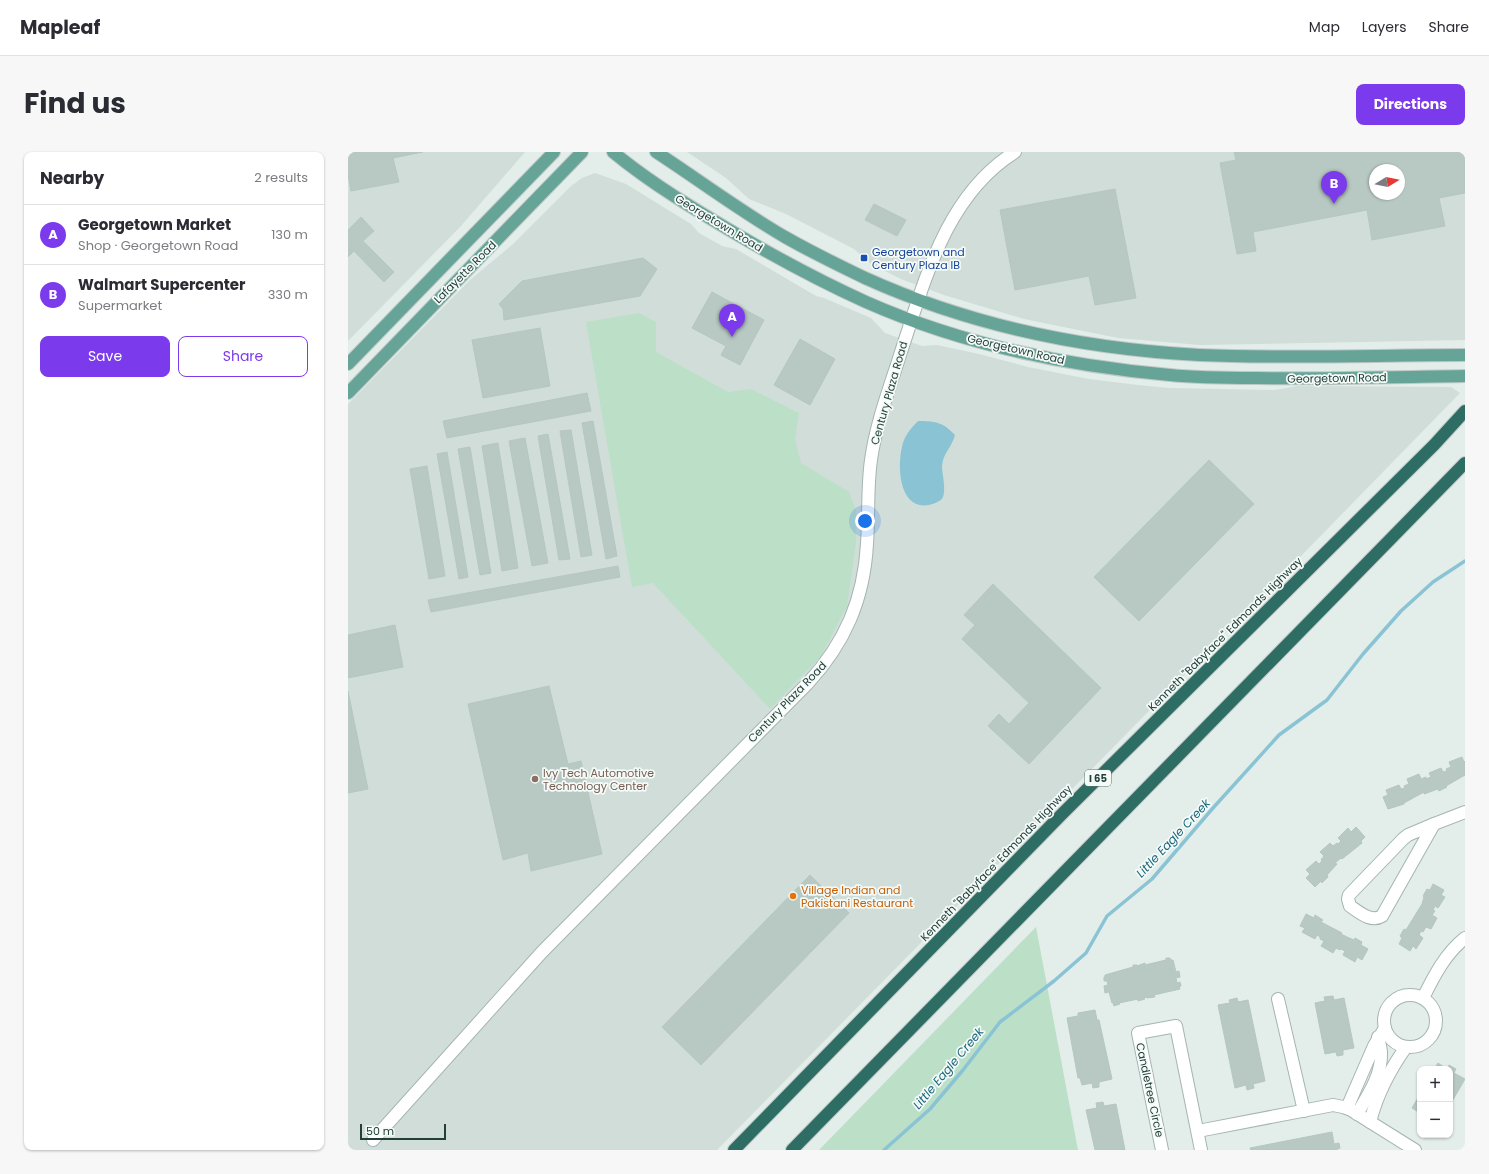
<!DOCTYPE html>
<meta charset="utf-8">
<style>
:root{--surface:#fff;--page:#f7f7f7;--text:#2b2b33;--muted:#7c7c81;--line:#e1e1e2;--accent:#7c3aed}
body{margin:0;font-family:Poppins,sans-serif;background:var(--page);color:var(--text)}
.controls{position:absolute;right:12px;bottom:12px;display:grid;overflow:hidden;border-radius:8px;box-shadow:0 1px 3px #0004}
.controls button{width:36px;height:36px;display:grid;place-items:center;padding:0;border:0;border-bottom:1px solid var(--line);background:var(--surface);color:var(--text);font:20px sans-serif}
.compass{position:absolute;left:1021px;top:12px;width:36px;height:36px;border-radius:50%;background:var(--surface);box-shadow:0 1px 3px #0004;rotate:80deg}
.scale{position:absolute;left:12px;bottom:10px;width:86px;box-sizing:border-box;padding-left:4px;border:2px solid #223f39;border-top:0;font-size:11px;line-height:14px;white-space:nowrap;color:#223f39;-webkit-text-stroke:3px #f4faf7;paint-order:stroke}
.you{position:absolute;left:517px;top:369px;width:14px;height:14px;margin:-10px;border:3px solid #fff;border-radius:50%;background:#1a73e8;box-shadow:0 0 0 6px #1a73e833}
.badge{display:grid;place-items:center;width:26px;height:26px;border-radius:50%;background:var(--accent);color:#fff;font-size:13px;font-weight:700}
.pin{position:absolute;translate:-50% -33px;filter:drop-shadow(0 1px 2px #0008)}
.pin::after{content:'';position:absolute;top:21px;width:14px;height:12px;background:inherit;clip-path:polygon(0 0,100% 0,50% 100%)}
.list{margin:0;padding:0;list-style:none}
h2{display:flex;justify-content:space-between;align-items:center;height:52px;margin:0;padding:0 16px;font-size:17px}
h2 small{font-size:13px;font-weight:400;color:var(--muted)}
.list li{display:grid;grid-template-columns:26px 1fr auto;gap:12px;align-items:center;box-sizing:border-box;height:60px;padding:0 16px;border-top:1px solid var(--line)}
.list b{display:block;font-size:15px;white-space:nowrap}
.list p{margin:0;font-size:13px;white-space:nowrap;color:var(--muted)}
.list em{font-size:13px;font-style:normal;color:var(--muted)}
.actions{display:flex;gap:8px;padding:12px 16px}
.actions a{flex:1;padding:9px 0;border:1px solid var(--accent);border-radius:8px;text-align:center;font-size:14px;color:var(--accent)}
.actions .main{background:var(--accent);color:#fff}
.map{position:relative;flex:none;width:1117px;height:998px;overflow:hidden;border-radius:8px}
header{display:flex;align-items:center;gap:24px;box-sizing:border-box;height:56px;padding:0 20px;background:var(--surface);border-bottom:1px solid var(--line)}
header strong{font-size:19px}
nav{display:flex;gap:22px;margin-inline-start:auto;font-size:14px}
.intro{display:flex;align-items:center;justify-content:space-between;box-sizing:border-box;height:96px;padding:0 24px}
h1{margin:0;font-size:28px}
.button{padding:10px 18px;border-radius:8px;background:var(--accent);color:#fff;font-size:14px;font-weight:700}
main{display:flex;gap:24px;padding:0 24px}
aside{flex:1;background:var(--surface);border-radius:8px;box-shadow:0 1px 3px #0004}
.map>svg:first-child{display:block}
.built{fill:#d1ddd9;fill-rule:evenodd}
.green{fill:#bcdfc7}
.water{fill:#8ac4d4}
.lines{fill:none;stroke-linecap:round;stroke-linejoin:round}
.stream{stroke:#8ac4d4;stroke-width:3.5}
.building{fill:#b8c8c3;stroke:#b5c7c1;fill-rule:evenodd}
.minor-casing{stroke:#a5b5b1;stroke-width:14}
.major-casing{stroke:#c1c9c8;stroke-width:14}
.highway-casing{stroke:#c1c9c8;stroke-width:14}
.minor{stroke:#fff;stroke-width:12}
.major{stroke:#67a498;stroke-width:12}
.highway{stroke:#2d6d63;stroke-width:12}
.transit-dot{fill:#1a4fb4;stroke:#f4faf7;stroke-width:1.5}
.education-dot{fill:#8d6e63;stroke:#f4faf7;stroke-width:1.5}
.food-dot{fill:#e8710a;stroke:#f4faf7;stroke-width:1.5}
.labels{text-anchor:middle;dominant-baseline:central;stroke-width:3.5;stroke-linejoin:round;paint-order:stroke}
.shield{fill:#f4faf7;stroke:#617772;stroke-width:1}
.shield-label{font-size:10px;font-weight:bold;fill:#223f39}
.street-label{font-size:11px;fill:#223f39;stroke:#f4faf7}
.transit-label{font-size:11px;fill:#164399;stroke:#f4faf7;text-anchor:start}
.education-label{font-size:11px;fill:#785e54;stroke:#f4faf7;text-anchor:start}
.food-label{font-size:11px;fill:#c56008;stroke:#f4faf7;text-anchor:start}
.water-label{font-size:12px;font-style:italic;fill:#1a677d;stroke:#f4faf7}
</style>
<header>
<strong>Mapleaf</strong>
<nav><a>Map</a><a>Layers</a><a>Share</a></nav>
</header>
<div class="intro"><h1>Find us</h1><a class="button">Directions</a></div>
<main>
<aside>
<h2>Nearby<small>2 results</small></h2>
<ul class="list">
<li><span class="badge">A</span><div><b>Georgetown Market</b><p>Shop · Georgetown Road</p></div><em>130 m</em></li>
<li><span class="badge">B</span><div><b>Walmart Supercenter</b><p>Supermarket</p></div><em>330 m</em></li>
</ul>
<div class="actions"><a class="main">Save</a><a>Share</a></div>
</aside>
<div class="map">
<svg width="1117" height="998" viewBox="0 0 1117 998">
<rect width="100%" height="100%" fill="#e3ede9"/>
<g class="built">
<polygon points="0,0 177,0 113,74 0,189"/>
<path d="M339,0H1117V188L852,193L770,186L676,167L596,143L553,127L523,112L506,97L438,62L401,47L378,26ZM1027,18H1051V42H1027Z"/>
<polygon points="247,21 278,32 343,72 351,81 374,94 388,97 468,144 476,146 523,166 537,181 574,194 589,193 631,202 680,215 741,227 790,233 821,236 927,238 950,234 1103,235 1112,241 916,442 369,998 0,998 0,252 122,128 165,92 223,34 234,26"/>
</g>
<g class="green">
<polygon points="291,161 308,170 308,200 380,240 403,237 451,261 447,287 453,311 501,340 508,358 508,391 499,454 473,504 422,557 305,431 284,435 238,170"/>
<polygon points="688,775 730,998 471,998"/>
</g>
<path class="water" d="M570,269C587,269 595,270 607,283C604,295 595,301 594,314C594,323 599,339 594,347C591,350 585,352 581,353C551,358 549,315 554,295C556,284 563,276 570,269Z"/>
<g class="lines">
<polyline class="stream" points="536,998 582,957 615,918 652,870 706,829 738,801 759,764 804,727 865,656 931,583 979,548 1015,502 1053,459 1085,430 1117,409"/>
</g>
<g class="building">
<polygon points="0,0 75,0 45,6 51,30 3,39 0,23"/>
<path d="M886,0H1117V41L1091,46L1097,74L1024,88L1019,58L905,80L908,99L889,102L872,11L888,8ZM1027,18H1051V42H1027Z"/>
<polygon points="767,37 788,146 747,153 741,124 667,138 652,58"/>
<polygon points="526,52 558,68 549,84 517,68"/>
<polygon points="13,65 26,79 15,89 46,120 36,130 6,99 0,105 0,78"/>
<polygon points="295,106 309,117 292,144 156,168 155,157 151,152 174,129"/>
<polygon points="364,140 416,168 392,213 373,203 378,194 344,176"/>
<polygon points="192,176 202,234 135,246 124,188"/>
<polygon points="452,187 487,207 462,253 426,233"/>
<polygon points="239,241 243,259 99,286 95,269"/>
<polygon points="245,269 269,404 258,407 234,271"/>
<polygon points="223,278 244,403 233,405 212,279"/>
<polygon points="200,282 222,407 211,408 190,284"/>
<polygon points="177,286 200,411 184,414 161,289"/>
<polygon points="150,291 170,416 154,419 134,294"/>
<polygon points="122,295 143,421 132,423 110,297"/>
<polygon points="99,300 120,425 111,427 89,302"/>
<polygon points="861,308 906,352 791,469 746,425"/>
<polygon points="79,314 97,424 81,427 62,317"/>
<polygon points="270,414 272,425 83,460 80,448"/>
<polygon points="645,432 753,536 681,612 640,574 651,562 661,572 681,551 614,487 627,473 616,463"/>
<polygon points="47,473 55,515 0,526 0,483"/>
<polygon points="201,534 220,612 233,609 254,702 183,719 180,701 155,708 120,552"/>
<polygon points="0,539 20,637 0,641"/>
<polygon points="1114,605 1116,610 1117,609 1117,623 1098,634 1099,635 1091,639 1090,637 1076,642 1076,640 1056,651 1056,652 1040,657 1035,645 1040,643 1038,638 1051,633 1053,637 1057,636 1056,634 1061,632 1059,627 1071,622 1073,627 1078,625 1078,627 1083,625 1081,621 1093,616 1095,620 1099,619 1098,617 1103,615 1101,610"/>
<polygon points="1008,675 1017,685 1013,689 1014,691 994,707 993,706 987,711 989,712 979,723 980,725 974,731 973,729 967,735 958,726 962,722 958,718 968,709 971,712 974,709 973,708 976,704 972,700 982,691 985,694 989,691 990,692 993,689 990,686 1000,676 1003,680"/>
<polygon points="462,723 501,761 353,913 314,875"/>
<polygon points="1085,732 1096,738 1093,743 1097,745 1090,756 1087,754 1085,758 1087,759 1084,763 1089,766 1083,777 1078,775 1075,780 1073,779 1071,783 1075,786 1068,797 1065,794 1062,799 1051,792 1054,786 1052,784 1056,777 1058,778 1074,752 1076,745 1075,744 1079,737 1082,738"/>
<polygon points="958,762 966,766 967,763 975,768 973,770 994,781 993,782 999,785 1006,788 1007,786 1014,790 1013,793 1020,797 1014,808 1009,805 1007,810 995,803 997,799 993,797 992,798 988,796 985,801 973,794 976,789 972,787 972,785 969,783 967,787 954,780 957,776 952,774"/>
<polygon points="818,806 822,806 823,808 825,808 828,820 831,819 832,825 828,826 829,831 832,830 833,834 831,835 832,837 806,843 807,845 799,846 799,845 796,846 797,847 790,849 790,847 771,851 772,852 766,854 765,851 764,851 761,840 757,841 756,834 760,833 759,829 756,829 756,825 757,825 757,823 785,815 785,813 789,813 789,814 797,811 797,813 818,808"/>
<polygon points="985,844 986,848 996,846 1006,896 995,898 995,903 989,904 988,900 977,902 967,851 977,849 976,845"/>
<polygon points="889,846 890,850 900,848 917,929 905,932 906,936 899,938 898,933 887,936 870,853 882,851 881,848"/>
<polygon points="747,858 749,868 751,868 764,927 751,930 751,935 745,936 744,931 734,933 732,926 730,926 719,866 730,864 730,861"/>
<polygon points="1090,911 1099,917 1101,913 1108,917 1106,921 1117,927 1102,953 1102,917 1086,917"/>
<polygon points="1072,942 1072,961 1064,956"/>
<polygon points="755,950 756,954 768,952 777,998 747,998 738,958 749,956 748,951"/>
<polygon points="984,980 986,992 991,991 992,996 988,998 903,998 902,996"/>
</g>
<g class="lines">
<defs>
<g id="minor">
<path d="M1086,672L1034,764C1023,771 1011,760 1002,754L1000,747L1001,743L1055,687L1060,683Z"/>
<polyline points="1086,672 1117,660"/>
<circle cx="1062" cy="869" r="26"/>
<path d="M1075,846C1086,824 1097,802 1117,786"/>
<polyline points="930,847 956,959"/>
<polyline points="999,956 1026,894 1037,876"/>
<path d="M1009,962C1020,943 1034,923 1033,901C1033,896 1031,890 1030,885"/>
<path d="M1022,970C1029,942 1041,919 1058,895"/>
<polyline points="850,979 985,953 995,955 1003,958 1067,998"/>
<path d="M25,988L194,800L460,531C497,491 516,447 519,392C521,364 519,336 523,308C528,271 542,235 553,200C577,128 598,43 667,0"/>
<polyline points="814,998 790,881 828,874 853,998"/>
</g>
<g id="major">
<path d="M265,0C304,32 346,57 390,83C431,107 474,130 518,150C613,192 719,214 822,223C851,226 879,226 908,226C978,227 1047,225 1117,224"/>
<path d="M308,0C351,28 392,59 437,85C463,100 490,113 517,126C621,173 737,197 851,203C939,207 1029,203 1117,203"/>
<polyline points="0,212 206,0"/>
<polyline points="0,241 234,0"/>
</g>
<g id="highway">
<polyline points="386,998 714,662 1086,293 1117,259"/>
<polyline points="444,998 1117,311"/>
</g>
</defs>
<use href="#minor" class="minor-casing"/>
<use href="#major" class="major-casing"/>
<use href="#highway" class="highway-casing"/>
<use href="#minor" class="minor"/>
<use href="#major" class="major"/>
<use href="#highway" class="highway"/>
</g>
<rect class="transit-dot" x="512" y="102" width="8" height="8" rx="2"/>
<circle class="education-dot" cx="187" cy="627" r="4"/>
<circle class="food-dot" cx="445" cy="744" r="4"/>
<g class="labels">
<rect class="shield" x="737" y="618" width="26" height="16" rx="3"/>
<g class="shield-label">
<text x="750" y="626">I 65</text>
</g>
<g class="street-label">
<text transform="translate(371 71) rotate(31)">Georgetown Road</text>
<text transform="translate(117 120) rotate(-45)">Lafayette Road</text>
<text transform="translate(668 197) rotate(13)">Georgetown Road</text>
<text transform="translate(989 226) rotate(-1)">Georgetown Road</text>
<text transform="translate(541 241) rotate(-74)">Century Plaza Road</text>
<text transform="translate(877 482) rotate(-45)">Kenneth "Babyface" Edmonds Highway</text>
<text transform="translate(439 550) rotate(-46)">Century Plaza Road</text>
<text transform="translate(648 711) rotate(-46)">Kenneth "Babyface" Edmonds Highway</text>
<text transform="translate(802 938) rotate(78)">Candletree Circle</text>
</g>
<g class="transit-label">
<text x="524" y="100">Georgetown and<tspan x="524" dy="13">Century Plaza IB</tspan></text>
</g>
<g class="education-label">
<text x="195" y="621">Ivy Tech Automotive<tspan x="195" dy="13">Technology Center</tspan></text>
</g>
<g class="food-label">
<text x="453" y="738">Village Indian and<tspan x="453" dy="13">Pakistani Restaurant</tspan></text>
</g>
<g class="water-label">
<text transform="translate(825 686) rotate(-47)">Little Eagle Creek</text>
<text transform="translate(600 916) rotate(-50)">Little Eagle Creek</text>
</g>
</g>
</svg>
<div class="controls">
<button>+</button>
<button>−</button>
</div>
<svg class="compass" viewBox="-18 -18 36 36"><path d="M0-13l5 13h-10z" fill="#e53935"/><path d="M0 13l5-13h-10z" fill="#7c7c81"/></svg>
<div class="scale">50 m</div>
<div class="you"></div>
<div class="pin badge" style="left:384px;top:185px">A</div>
<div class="pin badge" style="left:986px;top:52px">B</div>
</div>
</main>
